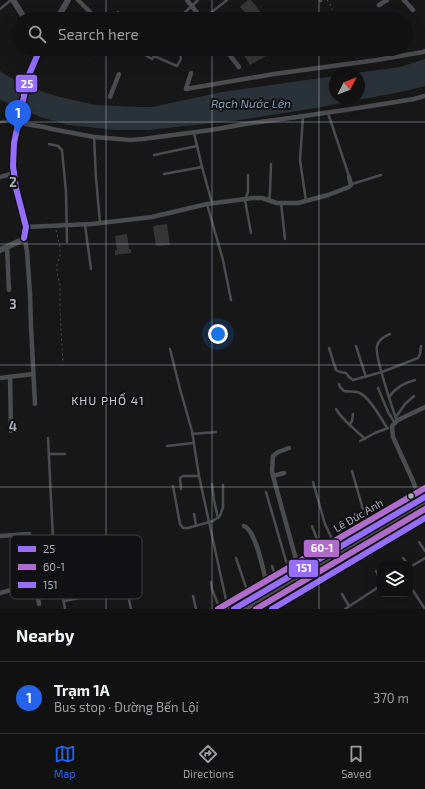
<!DOCTYPE html>
<meta charset="utf-8">
<style>
:root{--surface:#111;--page:#1a1a1a;--text:#f1f3f6;--muted:#9c9d9f;--line:#303131;--accent:#2563eb}
body{margin:0;font-family:"Exo 2",sans-serif;background:var(--page);color:var(--text)}
.controls{position:absolute;right:12px;bottom:12px;display:grid;overflow:hidden;border-radius:8px;box-shadow:0 4px 16px #0002}
.controls button{width:36px;height:36px;display:grid;place-items:center;padding:0;border:0;border-bottom:1px solid var(--line);background:var(--surface);color:var(--text);font:20px sans-serif}
.compass{position:absolute;left:329px;top:68px;width:36px;height:36px;border-radius:50%;background:var(--surface);box-shadow:0 4px 16px #0002;rotate:48deg}
.you{position:absolute;left:218px;top:334px;width:14px;height:14px;margin:-10px;border:3px solid #fff;border-radius:50%;background:#1a73e8;box-shadow:0 0 0 6px #1a73e833}
.badge{display:grid;place-items:center;width:26px;height:26px;border-radius:50%;background:var(--accent);color:#fff;font-size:13px;font-weight:700}
.pin{position:absolute;translate:-50% -33px;filter:drop-shadow(0 1px 2px #0008)}
.pin::after{content:'';position:absolute;top:21px;width:14px;height:12px;background:inherit;clip-path:polygon(0 0,100% 0,50% 100%)}
.list{margin:0;padding:0;list-style:none}
h2{display:flex;justify-content:space-between;align-items:center;height:52px;margin:0;padding:0 16px;font-size:17px}
h2 small{font-size:13px;font-weight:400;color:var(--muted)}
.list li{display:grid;grid-template-columns:26px 1fr auto;gap:12px;align-items:center;box-sizing:border-box;height:72px;padding:0 16px;border-top:1px solid var(--line)}
.list b{display:block;font-size:15px;white-space:nowrap}
.list p{margin:0;font-size:13px;white-space:nowrap;color:var(--muted)}
.list em{font-size:13px;font-style:normal;color:var(--muted)}
.icon{flex:none;width:22px;height:22px;fill:none;stroke:currentColor;stroke-width:2;stroke-linecap:round;stroke-linejoin:round}
.map{position:relative;flex:none;width:425px;height:609px;overflow:hidden}
.search{position:absolute;background:var(--surface);box-shadow:0 4px 16px #0002;left:12px;right:12px;top:12px;height:44px;display:flex;align-items:center;gap:10px;box-sizing:border-box;padding:0 14px;border-radius:22px;color:var(--muted);font-size:15px}
.sheet{height:124px;background:var(--surface)}
nav{display:flex;justify-content:space-around;align-items:center;box-sizing:border-box;height:56px;border-top:1px solid var(--line);background:var(--surface);font-size:11px;color:var(--muted)}
nav a{display:grid;justify-items:center;gap:2px}
nav .on{color:var(--accent)}
.map>svg:first-child{display:block}
.water{fill:#2a3239}
.building{fill:#353536}
.lines{fill:none;stroke-linecap:round;stroke-linejoin:round}
.path{stroke:#4d4e52;stroke-width:1;stroke-dasharray:2 3;stroke-linecap:butt}
.service{stroke:#4b4c50;stroke-width:2.5}
.minor{stroke:#4b4c50;stroke-width:4.5}
.tertiary{stroke:#4b4c50;stroke-width:6}
.trunk{stroke:#4e4e52;stroke-width:8}
.bus-1-casing{stroke:#111113;stroke-width:9}
.bus-2-casing{stroke:#111113;stroke-width:9}
.bus-3-casing{stroke:#111113;stroke-width:9}
.bus-1{stroke:#966eff;stroke-width:6}
.bus-2{stroke:#b06ccc;stroke-width:6}
.bus-3{stroke:#966eff;stroke-width:6}
.grid{fill:none;stroke:#a8adb8;stroke-width:1;stroke-opacity:0.55}
.bus-dot{fill:#a8adb8;stroke:#111113;stroke-width:1.5}
.labels{text-anchor:middle;dominant-baseline:central;stroke-width:4;stroke-linejoin:round;paint-order:stroke}
.street-label{font-size:11px;fill:#a8adb8;stroke:#111113}
.water-label{font-size:12px;font-style:italic;fill:#7f9bb3;stroke:#111113}
.neighbourhood-label{font-size:12px;letter-spacing:1px;fill:#c9ccd4;stroke:#111113}
.key{fill:#111113;stroke:#3e4045;stroke-width:1}
.key-label{font-size:11px;fill:#a8adb8}
.grid-label{font-size:13px;text-anchor:middle;font-weight:bold;fill:#a8adb8;stroke:#111113;stroke-width:4;stroke-linejoin:round;paint-order:stroke}
.line-badge{stroke:#111113;stroke-width:1.5}
.badge-label{font-size:11px;text-anchor:middle;font-weight:bold;fill:#fff}
</style>
<div class="map">
<svg width="425" height="609" viewBox="0 0 425 609">
<rect width="100%" height="100%" fill="#171717"/>
<polygon class="water" points="425,59 425,86 405,91 316,108 240,120 149,130 115,130 69,125 40,117 0,100 0,71 9,77 43,92 60,97 95,105 140,107 152,107 222,92 335,76 335,98 359,98 359,74 348,74 400,67"/>
<g class="building">
<polygon points="248,0 251,0 266,19 250,19 240,7"/>
<polygon points="240,49 262,49 266,56 250,65"/>
<polygon points="167,224 170,245 156,246 153,226"/>
<polygon points="127,234 129,249 131,249 131,253 115,255 115,250 117,250 115,236"/>
</g>
<g class="lines">
<g class="path">
<polyline points="327,0 330,3 335,19"/>
<polyline points="406,40 409,50"/>
<polyline points="353,49 357,59"/>
<polyline points="56,230 60,247 60,257 57,264 57,272 60,285 60,313 63,363"/>
</g>
<g class="service">
<polyline points="320,0 321,1"/>
<polyline points="0,9 11,0"/>
<polyline points="112,19 118,12"/>
<polyline points="123,19 124,19"/>
<polyline points="178,19 198,0"/>
<polyline points="203,19 227,0"/>
<polyline points="78,49 94,55 95,54 97,49"/>
<polyline points="134,49 152,59 154,56 177,66 181,59 180,54 177,51 177,49"/>
<polyline points="328,113 349,176"/>
<polyline points="303,116 300,160 306,201"/>
<polyline points="0,122 10,121"/>
<polyline points="194,133 202,167 212,203"/>
<polyline points="94,137 96,178 100,223"/>
<polyline points="49,144 58,146 62,150 66,192 67,242"/>
<polyline points="154,155 197,146"/>
<polyline points="164,174 202,167"/>
<polyline points="248,175 248,192 245,200 251,233"/>
<polyline points="352,184 381,175"/>
<polyline points="269,200 270,192 271,164"/>
<polyline points="281,203 285,239"/>
<polyline points="207,204 223,260 231,300"/>
<polyline points="85,225 91,269"/>
<path d="M390,334C385,336 378,340 377,346C374,354 393,410 397,421"/>
<polyline points="356,346 366,377"/>
<polyline points="329,348 336,370 340,372 346,373 349,377 353,380 382,372 418,358 420,354 421,346"/>
<polyline points="170,349 180,389 192,431 199,476 228,609"/>
<path d="M339,384L340,387L344,391C348,392 353,391 357,392C368,394 381,418 387,428"/>
<polyline points="378,388 388,412 395,423"/>
<path d="M390,396C396,387 404,383 415,380"/>
<path d="M336,409C343,421 355,429 365,439"/>
<polyline points="396,417 405,404 414,396"/>
<polyline points="350,424 352,421 353,414"/>
<polyline points="192,434 216,432"/>
<polyline points="48,438 53,539 65,609"/>
<polyline points="360,441 375,433 388,428"/>
<polyline points="167,446 193,443"/>
<polyline points="49,454 65,454"/>
<polyline points="352,471 366,520"/>
<polyline points="313,482 325,524 332,539"/>
<polyline points="212,484 214,500 218,518"/>
<polyline points="173,486 180,524 183,528 188,528 213,521 220,516 223,507 223,485"/>
<polyline points="181,489 180,478 183,476 199,476"/>
<polyline points="266,492 286,561 289,565"/>
<polyline points="194,514 196,525"/>
<polyline points="312,526 320,547"/>
<polyline points="419,542 425,551"/>
<polyline points="56,549 81,546"/>
<polyline points="236,558 249,596"/>
<polyline points="403,558 408,564"/>
<polyline points="272,566 275,575"/>
<polyline points="410,567 425,558"/>
<polyline points="376,571 380,579"/>
<polyline points="211,582 212,589 219,607"/>
<polyline points="410,586 425,609"/>
<polyline points="342,594 349,606"/>
<polyline points="193,596 196,609"/>
<polyline points="129,600 131,609"/>
<polyline points="64,601 80,598 84,596 96,581"/>
<polyline points="345,609 380,586"/>
</g>
<g class="minor">
<polyline points="78,0 93,15"/>
<polyline points="187,0 202,19"/>
<polyline points="404,0 413,10"/>
<polyline points="379,5 387,0"/>
<polyline points="225,49 239,67"/>
<polyline points="191,73 186,89 274,74 377,60 423,52 425,51"/>
<polyline points="110,97 119,74"/>
<polyline points="11,121 19,123 44,127 52,129 94,137 131,140 143,139 211,130 245,124 290,118 352,109 414,99 425,96"/>
<polyline points="0,177 14,173"/>
<polyline points="26,227 92,224 152,217 207,204 253,198 262,198 277,203 298,203 328,195 349,187 351,185 349,177"/>
<polyline points="24,238 25,241 27,251 30,294 31,327 35,404"/>
<polyline points="7,247 9,290"/>
<polyline points="10,377 11,431"/>
<polyline points="0,378 33,374"/>
<polyline points="289,448 278,452 273,456 272,470 273,476 297,563"/>
<polyline points="273,476 284,473"/>
<polyline points="419,497 413,481 393,437 392,426 398,420 425,407"/>
<path d="M244,526C256,531 263,569 266,581"/>
<polyline points="0,536 29,534"/>
<polyline points="44,550 55,549"/>
<polyline points="36,584 39,604"/>
<polyline points="0,593 47,580"/>
</g>
<g class="tertiary">
<polyline points="13,0 25,19"/>
<polyline points="57,19 68,0"/>
<polyline points="0,250 22,240 24,238 26,227 16,188 13,166 14,143 21,113 28,77 40,49"/>
</g>
<g class="trunk">
<polyline points="218,609 425,488"/>
<polyline points="242,609 425,502"/>
<polyline points="256,609 425,509"/>
</g>
<defs>
<polyline id="bus-1" points="24,238 26,227 16,188 13,166 14,143 28,77 40,49"/>
<g id="bus-2">
<polyline points="218,609 425,488"/>
<polyline points="256,609 425,509"/>
</g>
<g id="bus-3">
<polyline points="234,609 425,497"/>
<polyline points="272,609 425,518"/>
</g>
</defs>
<use href="#bus-1" class="bus-1-casing"/>
<use href="#bus-2" class="bus-2-casing"/>
<use href="#bus-3" class="bus-3-casing"/>
<use href="#bus-1" class="bus-1"/>
<use href="#bus-2" class="bus-2"/>
<use href="#bus-3" class="bus-3"/>
</g>
<path class="grid" d="M106,0V19M212,0V19M319,0V19M106,49V609M212,49V609M319,49V609M0,122H425M0,244H425M0,365H425M0,487H425"/>
<circle class="bus-dot" cx="411" cy="496" r="3.5"/>
<g class="labels">
<g class="street-label">
<text transform="translate(358 515) rotate(-30)">Lê Đức Anh</text>
</g>
<g class="water-label">
<text x="251" y="103">Rạch Nước Lên</text>
</g>
<g class="neighbourhood-label">
<text x="108" y="400">KHU PHỐ 41</text>
</g>
</g>
<rect x="10" y="535" width="132" height="64" rx="6" class="key"/>
<rect x="18" y="546" width="18" height="6" fill="#966eff"/>
<rect x="18" y="564" width="18" height="6" fill="#b06ccc"/>
<rect x="18" y="582" width="18" height="6" fill="#966eff"/>
<g class="key-label">
<text x="43" y="553">25</text>
<text x="43" y="571">60-1</text>
<text x="43" y="589">151</text>
</g>
<g class="grid-label">
<text x="13" y="187">2</text>
<text x="13" y="309">3</text>
<text x="13" y="431">4</text>
</g>
<g class="line-badge">
<rect x="15" y="74" width="23" height="19" rx="4" fill="#966eff"/>
<rect x="303" y="539" width="37" height="19" rx="4" fill="#b06ccc"/>
<rect x="288" y="559" width="31" height="19" rx="4" fill="#966eff"/>
</g>
<g class="badge-label">
<text x="27" y="88">25</text>
<text x="322" y="552">60-1</text>
<text x="304" y="572">151</text>
</g>
</svg>
<div class="controls">
<button><svg class="icon" aria-label="layers" viewBox="0 0 24 24"><path d="M12 4l9 5-9 5-9-5zM3 14l9 5 9-5"/></svg></button>
</div>
<svg class="compass" viewBox="-18 -18 36 36"><path d="M0-13l5 13h-10z" fill="#e53935"/><path d="M0 13l5-13h-10z" fill="#9c9d9f"/></svg>
<div class="you"></div>
<div class="pin badge" style="left:18px;top:133px">1</div>
<div class="search"><svg class="icon" aria-label="search" viewBox="0 0 24 24"><circle cx="10" cy="10" r="6"/><path d="M15 15l6 6"/></svg>Search here</div>
</div>
<section class="sheet">
<h2>Nearby<small></small></h2>
<ul class="list">
<li><span class="badge">1</span><div><b>Trạm 1A</b><p>Bus stop · Đường Bến Lội</p></div><em>370 m</em></li>
</ul>
</section>
<nav>
<a class="on"><svg class="icon" aria-label="map" viewBox="0 0 24 24"><path d="M3 6l6-2 6 2 6-2v14l-6 2-6-2-6 2zM9 4v14M15 6v14"/></svg>Map</a>
<a><svg class="icon" aria-label="directions" viewBox="0 0 24 24"><path d="M12 3l9 9-9 9-9-9zM9 14v-3h6M13 9l2 2-2 2"/></svg>Directions</a>
<a><svg class="icon" aria-label="saved" viewBox="0 0 24 24"><path d="M7 4h10v16l-5-4-5 4z"/></svg>Saved</a>
</nav>
